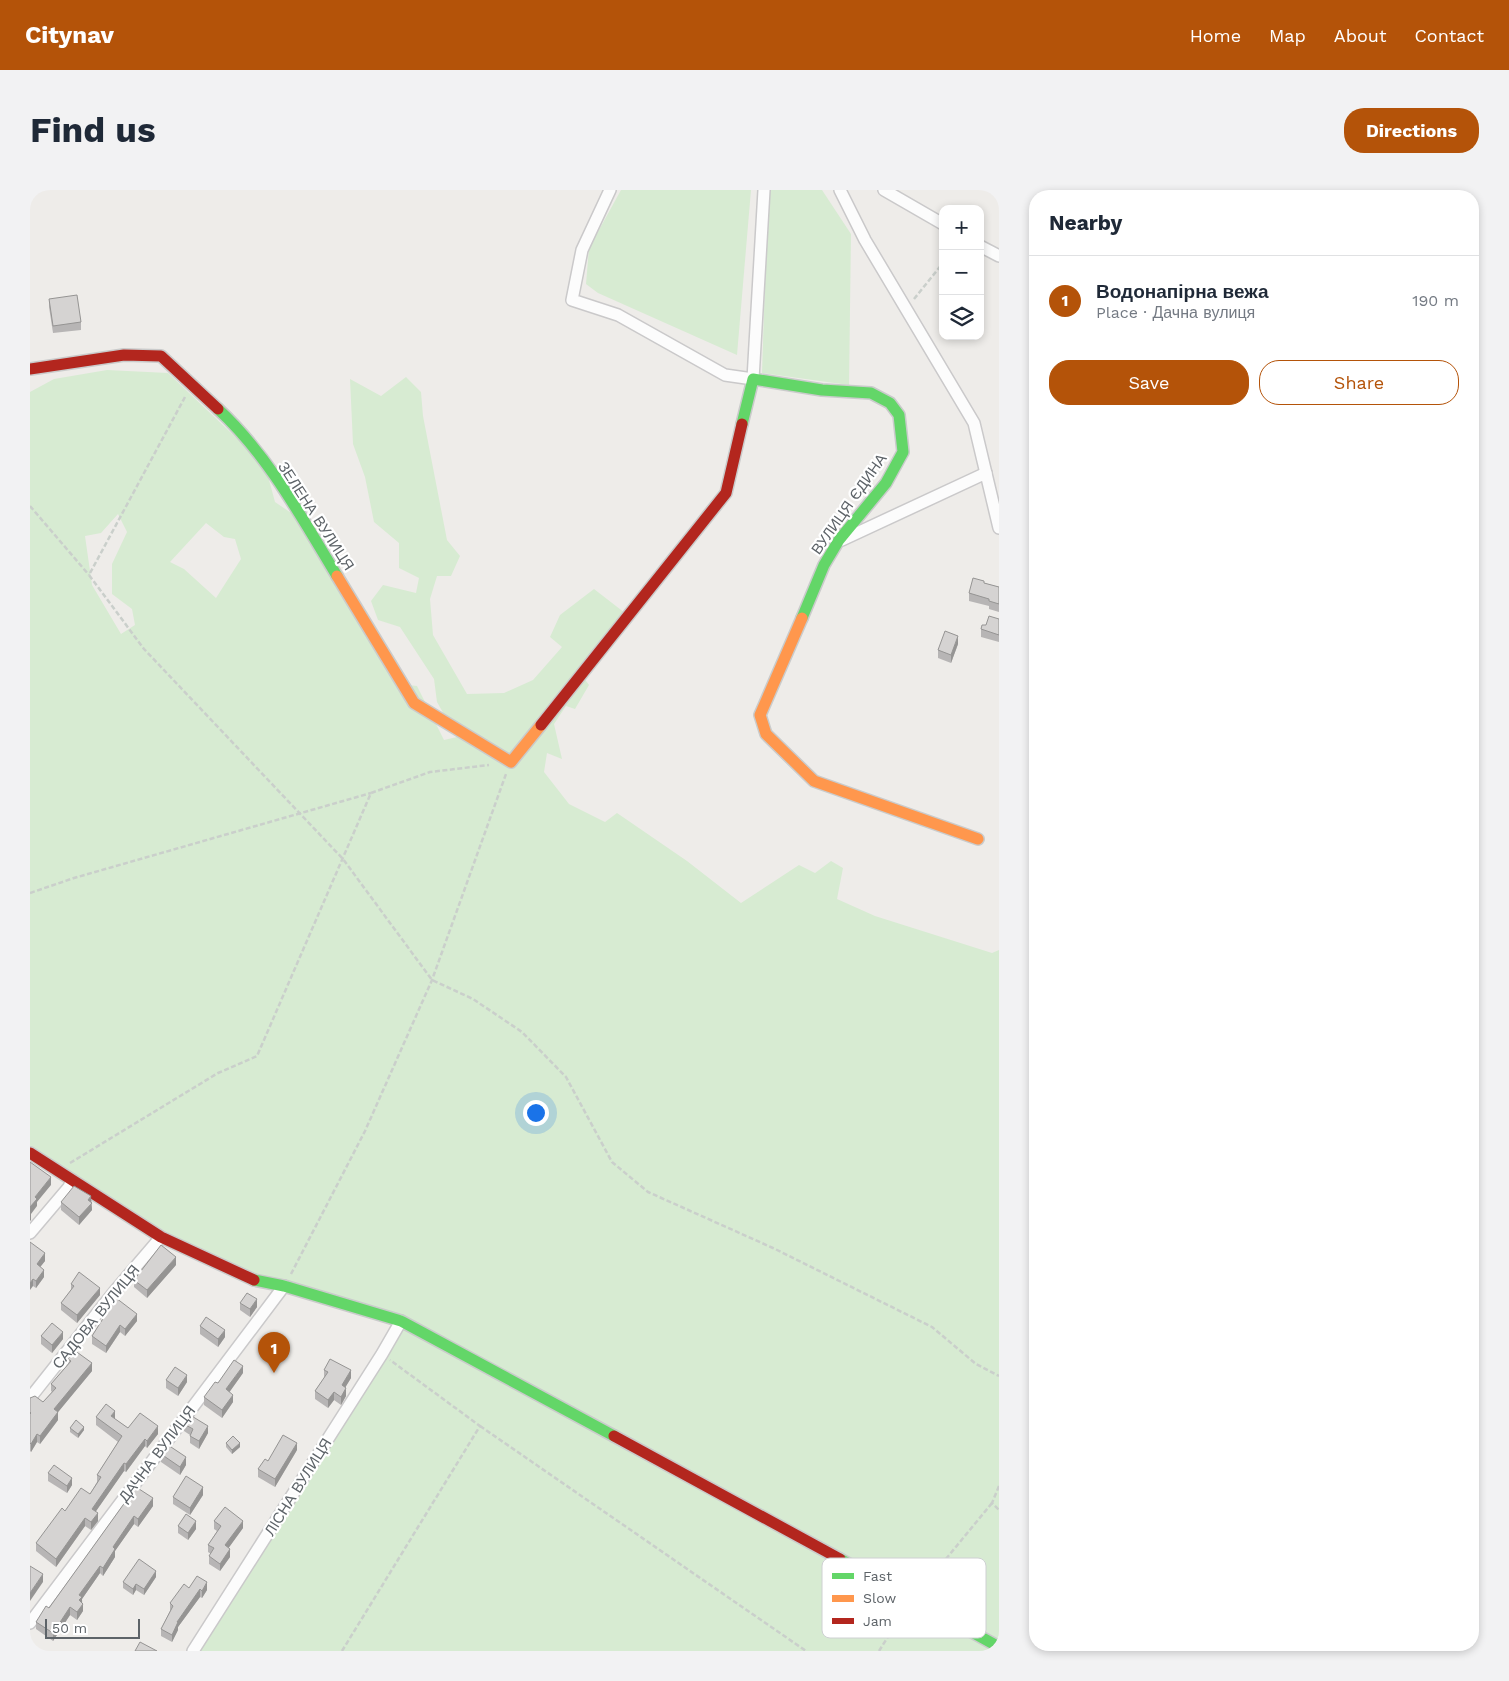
<!DOCTYPE html>
<meta charset="utf-8">
<style>
:root{--surface:#fff;--page:#f2f2f3;--text:#1f2937;--muted:#747a83;--line:#e0e1e3;--accent:#b45309}
body{margin:0;font-family:"Work Sans",sans-serif;background:var(--page);color:var(--text)}
.controls{position:absolute;right:15px;top:15px;display:grid;overflow:hidden;border-radius:10px;box-shadow:0 2px 8px #0003}
.controls button{width:45px;height:45px;display:grid;place-items:center;padding:0;border:0;border-bottom:1px solid var(--line);background:var(--surface);color:var(--text);font:25px sans-serif}
.scale{position:absolute;left:15px;bottom:12px;width:95px;box-sizing:border-box;padding-left:5px;border:2px solid #5d6368;border-top:0;font-size:14px;line-height:18px;white-space:nowrap;color:#5d6368;-webkit-text-stroke:4px #fff;paint-order:stroke}
.you{position:absolute;left:505px;top:922px;width:18px;height:18px;margin:-12px;border:4px solid #fff;border-radius:50%;background:#1a73e8;box-shadow:0 0 0 8px #1a73e833}
.badge{display:grid;place-items:center;width:32px;height:32px;border-radius:50%;background:var(--accent);color:#fff;font-size:16px;font-weight:700}
.pin{position:absolute;translate:-50% -41px;filter:drop-shadow(0 1px 2px #0008)}
.pin::after{content:'';position:absolute;top:26px;width:18px;height:15px;background:inherit;clip-path:polygon(0 0,100% 0,50% 100%)}
.list{margin:0;padding:0;list-style:none}
h2{display:flex;justify-content:space-between;align-items:center;height:65px;margin:0;padding:0 20px;font-size:21px}
h2 small{font-size:16px;font-weight:400;color:var(--muted)}
.list li{display:grid;grid-template-columns:32px 1fr auto;gap:15px;align-items:center;box-sizing:border-box;height:90px;padding:0 20px;border-top:1px solid var(--line)}
.list b{display:block;font-size:19px;white-space:nowrap}
.list p{margin:0;font-size:16px;white-space:nowrap;color:var(--muted)}
.list em{font-size:16px;font-style:normal;color:var(--muted)}
.actions{display:flex;gap:10px;padding:15px 20px}
.actions a{flex:1;padding:11px 0;border:1px solid var(--accent);border-radius:20px;text-align:center;font-size:18px;color:var(--accent)}
.actions .main{background:var(--accent);color:#fff}
.icon{flex:none;width:28px;height:28px;fill:none;stroke:currentColor;stroke-width:2;stroke-linecap:round;stroke-linejoin:round}
.map{position:relative;flex:none;width:969px;height:1461px;overflow:hidden;border-radius:20px}
header{display:flex;align-items:center;gap:30px;box-sizing:border-box;height:70px;padding:0 25px;background:var(--accent);color:#fff}
header strong{font-size:24px}
nav{display:flex;gap:28px;margin-inline-start:auto;font-size:18px}
.intro{display:flex;align-items:center;justify-content:space-between;box-sizing:border-box;height:120px;padding:0 30px}
h1{margin:0;font-size:35px}
.button{padding:12px 22px;border-radius:20px;background:var(--accent);color:#fff;font-size:18px;font-weight:700}
main{display:flex;gap:30px;padding:0 30px}
aside{flex:1;background:var(--surface);border-radius:20px;box-shadow:0 2px 8px #0003}
.map>svg:first-child{display:block}
.green{fill:#d7ebd2;fill-rule:evenodd}
.lines{fill:none;stroke-linecap:round;stroke-linejoin:round}
.street-casing{stroke:#cac9ca;stroke-width:14}
.fast-casing{stroke:#cacbcb;stroke-width:14}
.slow-casing{stroke:#cacbcb;stroke-width:14}
.jam-casing{stroke:#cacbcb;stroke-width:14}
.path{stroke:#cacfcb;stroke-width:2.5;stroke-dasharray:5 2.5;stroke-linecap:butt}
.street{stroke:#fcfcfc;stroke-width:11}
.fast{stroke:#63d668;stroke-width:11}
.slow{stroke:#ff974d;stroke-width:11}
.jam{stroke:#b3261e;stroke-width:11}
.wall{fill:#b7b5b5}
.shaded-wall{fill:#959493}
.building{fill:#d5d3d2;stroke:#959493}
.labels{text-anchor:middle;dominant-baseline:central;stroke-width:4.5;stroke-linejoin:round;paint-order:stroke}
.street-label{font-size:15px;fill:#5d6368;stroke:#fff}
.key{fill:#fff;stroke:#ced0d2;stroke-width:1}
.key-label{font-size:14px;fill:#5d6368}
</style>
<header>
<strong>Citynav</strong>
<nav><a>Home</a><a>Map</a><a>About</a><a>Contact</a></nav>
</header>
<div class="intro"><h1>Find us</h1><a class="button">Directions</a></div>
<main>
<div class="map">
<svg width="969" height="1461" viewBox="0 0 969 1461">
<rect width="100%" height="100%" fill="#eeece9"/>
<g class="green">
<polygon points="591,0 721,0 707,165 568,103 556,94 559,58"/>
<polygon points="738,0 792,0 821,44 819,195 732,183"/>
<path d="M77,180L138,183L235,275L245,312L276,333L378,495L387,496L414,550L427,547L407,512L404,489L370,437L348,430L341,411L353,395L386,403L389,388L369,378V353L344,332L335,287L323,254L320,189L351,206L376,187L391,202L393,226L417,350L430,366L421,386H407L400,409L403,445L437,504L474,503L503,490L532,457L520,447L530,425L564,399L595,423L548,480L559,495L545,519L536,516L524,534L532,569L517,563L514,582L539,614L575,632L587,623L657,671L711,713L769,675L785,683L801,671L813,678L807,709L845,726L962,763L969,760V1461H163L370,1131L218,1089L0,963V202L24,189ZM88,324L97,342L82,374V404L102,419L105,435L91,444L62,395L55,346L71,343ZM176,333L194,347L205,349L211,369L186,408L154,379L140,372Z"/>
</g>
<g class="lines">
<defs>
<g id="street">
<polyline points="580,0 552,60 542,110 588,125 695,185 723,189 734,0"/>
<polyline points="810,0 835,50 944,233 969,338"/>
<polyline points="854,0 913,34"/>
<polyline points="950,56 969,66"/>
<polyline points="812,350 956,283"/>
<polyline points="0,1043 39,997 42,990"/>
<polyline points="0,1208 84,1102 131,1047"/>
<polyline points="0,1433 254,1096"/>
<polyline points="163,1461 352,1164 371,1131"/>
</g>
<g id="fast">
<path d="M188,219C238,265 272,328 307,386"/>
<polyline points="712,234 723,189 792,200 841,203 860,213 869,225 873,262 856,293 809,350 794,375 772,428"/>
<polyline points="224,1090 254,1096 371,1131 584,1246"/>
<polyline points="810,1369 969,1457"/>
</g>
<g id="slow">
<polyline points="307,386 384,513 481,572 511,535"/>
<polyline points="772,428 730,525 736,544 784,591 948,649"/>
</g>
<g id="jam">
<polyline points="0,179 94,165 131,166 188,219"/>
<polyline points="511,535 696,303 712,234"/>
<polyline points="0,963 131,1047 224,1090"/>
<polyline points="584,1246 810,1369"/>
</g>
</defs>
<use href="#street" class="street-casing"/>
<use href="#fast" class="fast-casing"/>
<use href="#slow" class="slow-casing"/>
<use href="#jam" class="jam-casing"/>
<g class="path">
<polyline points="884,109 913,73"/>
<polyline points="155,207 59,385 114,459 313,669 402,790 443,809 492,842 536,887 582,972 618,1002 743,1058 902,1137 946,1174 969,1186"/>
<polyline points="0,316 59,385"/>
<polyline points="0,703 44,688 341,603"/>
<polyline points="40,973 188,883 227,866 341,603 400,582 459,575"/>
<polyline points="261,1084 335,941 402,790 476,584"/>
<polyline points="450,1236 776,1461"/>
<polyline points="969,1296 962,1313 969,1320"/>
<polyline points="892,1398 962,1313"/>
<polyline points="312,1461 450,1236 360,1170"/>
<polyline points="849,1461 875,1420"/>
</g>
<use href="#street" class="street"/>
<use href="#fast" class="fast"/>
<use href="#slow" class="slow"/>
<use href="#jam" class="jam"/>
</g>
<g class="wall">
<polygon points="19,109 51,132 51,140 23,143 19,117"/>
<polygon points="954,393 969,397 969,422 959,419 959,416 939,411 939,403"/>
<polygon points="969,429 969,452 951,447 951,439 956,435"/>
<polygon points="928,454 921,473 908,468 908,460"/>
<polygon points="31,1012 61,1012 62,1020 49,1035 31,1020"/>
<polygon points="0,1052 15,1071 10,1077 14,1087 6,1098 3,1096"/>
<polygon points="146,1075 117,1108 104,1097 104,1090"/>
<polygon points="41,1094 70,1105 47,1133 31,1120 31,1113 41,1100"/>
<polygon points="86,1108 107,1131 95,1146 90,1142 76,1163 62,1154 62,1146"/>
<polygon points="210,1113 227,1117 220,1127 210,1120"/>
<polygon points="170,1136 195,1147 188,1157 170,1144"/>
<polygon points="11,1146 33,1149 22,1163 11,1154"/>
<polygon points="38,1169 62,1181 28,1222 28,1230 10,1254 7,1252 1,1262 0,1261 0,1208 13,1212 22,1202 21,1201 21,1194 38,1174"/>
<polygon points="294,1180 321,1188 315,1197 316,1206 311,1215 304,1210 298,1218 285,1209 285,1201 294,1188"/>
<polygon points="213,1183 199,1202 203,1212 192,1228 174,1215 174,1207"/>
<polygon points="136,1190 157,1192 148,1206 136,1198"/>
<polygon points="66,1227 85,1229 98,1238 128,1244 117,1258 115,1256 96,1282 94,1281 65,1322 68,1331 61,1340 55,1336 26,1377 6,1361 6,1353 35,1321 60,1304 67,1292 67,1285 88,1252 66,1235"/>
<polygon points="154,1234 178,1243 169,1259 160,1253 160,1245 154,1241"/>
<polygon points="40,1238 54,1240 48,1248 40,1242"/>
<polygon points="196,1253 210,1257 202,1264 196,1257"/>
<polygon points="267,1260 245,1297 228,1287 228,1279 238,1271"/>
<polygon points="131,1264 156,1275 150,1285 131,1272"/>
<polygon points="18,1283 42,1295 37,1303 18,1291"/>
<polygon points="106,1297 123,1316 108,1337 104,1334 85,1361 85,1367 73,1386 70,1383 52,1409 53,1421 47,1430 40,1425 23,1451 6,1439 6,1432 19,1418"/>
<polygon points="173,1305 160,1325 143,1314 143,1307"/>
<polygon points="184,1331 213,1338 198,1358 200,1367 190,1381 179,1374 179,1366 181,1364 178,1362 178,1355 187,1341 184,1339"/>
<polygon points="148,1336 166,1339 158,1350 148,1343"/>
<polygon points="126,1387 114,1405 106,1400 103,1405 93,1398 93,1392"/>
<polygon points="159,1398 177,1400 172,1408 170,1407 148,1437 148,1440 142,1452 131,1446 131,1439 140,1421 140,1413"/>
</g>
<g class="shaded-wall">
<polygon points="928,446 928,454 921,473 921,465"/>
<polygon points="21,987 21,995 7,1012 7,1016 1,1024 1,1030 0,1031 0,1017 5,1007"/>
<polygon points="61,1006 62,1020 49,1035 49,1027 58,1010"/>
<polygon points="15,1063 15,1071 7,1081 7,1074"/>
<polygon points="146,1067 146,1075 117,1108 117,1100"/>
<polygon points="14,1080 14,1087 6,1098 6,1091"/>
<polygon points="3,1089 3,1096 0,1100 0,1093"/>
<polygon points="70,1098 70,1105 47,1133 47,1125"/>
<polygon points="227,1109 227,1117 220,1127 220,1119"/>
<polygon points="107,1124 107,1131 95,1146 95,1139"/>
<polygon points="90,1135 90,1142 76,1163 76,1156"/>
<polygon points="195,1140 195,1147 188,1157 188,1149"/>
<polygon points="33,1142 33,1149 22,1163 22,1155"/>
<polygon points="62,1173 62,1181 24,1227 24,1219"/>
<polygon points="213,1176 213,1183 196,1207 196,1199"/>
<polygon points="321,1180 321,1188 312,1203 312,1195"/>
<polygon points="157,1185 157,1192 148,1206 148,1198"/>
<polygon points="316,1198 316,1206 311,1215 311,1207"/>
<polygon points="304,1202 304,1210 298,1218 298,1210"/>
<polygon points="203,1205 203,1212 192,1228 192,1220"/>
<polygon points="85,1221 85,1229 81,1226"/>
<polygon points="28,1222 28,1230 10,1254 10,1246"/>
<polygon points="128,1236 128,1244 117,1258 117,1251"/>
<polygon points="178,1236 178,1243 169,1259 169,1251"/>
<polygon points="54,1237 54,1240 48,1248 48,1244"/>
<polygon points="7,1244 7,1252 1,1262 1,1254"/>
<polygon points="115,1249 115,1256 96,1282 96,1274"/>
<polygon points="210,1253 210,1257 202,1264 202,1260"/>
<polygon points="267,1253 267,1260 245,1297 245,1289"/>
<polygon points="156,1267 156,1275 150,1285 150,1277"/>
<polygon points="94,1273 94,1281 62,1327 62,1319"/>
<polygon points="42,1288 42,1295 37,1303 37,1296"/>
<polygon points="173,1297 173,1305 160,1325 160,1318"/>
<polygon points="123,1308 123,1316 108,1337 108,1329"/>
<polygon points="68,1323 68,1331 61,1340 61,1332"/>
<polygon points="104,1326 104,1334 85,1361 85,1367 73,1386 73,1378 83,1357"/>
<polygon points="55,1328 55,1336 26,1377 26,1369"/>
<polygon points="166,1331 166,1339 158,1350 158,1343"/>
<polygon points="213,1331 213,1338 195,1363 195,1355"/>
<polygon points="200,1359 200,1367 190,1381 190,1374"/>
<polygon points="70,1376 70,1383 52,1409 52,1415 49,1418 49,1405"/>
<polygon points="126,1381 126,1387 114,1405 114,1399"/>
<polygon points="13,1384 13,1392 0,1411 0,1403"/>
<polygon points="177,1392 177,1400 172,1408 172,1401"/>
<polygon points="106,1394 106,1400 103,1405 103,1399"/>
<polygon points="170,1399 170,1407 148,1437 148,1440 142,1452 142,1445 147,1432"/>
<polygon points="53,1414 53,1421 47,1430 47,1422"/>
<polygon points="40,1417 40,1425 23,1451 23,1443"/>
</g>
<g class="building">
<polygon points="47,105 51,132 23,136 19,109"/>
<polygon points="943,388 954,391 954,393 969,397 969,414 959,411 959,409 939,403"/>
<polygon points="959,426 969,429 969,445 951,439 952,435 956,435"/>
<polygon points="915,441 928,446 921,465 908,460"/>
<polygon points="0,972 21,987 5,1007 7,1009 0,1017"/>
<polygon points="44,996 61,1006 58,1010 62,1013 49,1027 31,1012"/>
<polygon points="0,1052 15,1063 7,1074 14,1080 6,1091 3,1089 0,1093"/>
<polygon points="131,1055 146,1067 117,1100 104,1090"/>
<polygon points="49,1082 70,1098 47,1125 31,1113 44,1096 41,1094"/>
<polygon points="217,1103 227,1109 220,1119 210,1113"/>
<polygon points="86,1108 107,1124 95,1139 90,1135 76,1156 62,1146"/>
<polygon points="176,1127 195,1140 188,1149 170,1136"/>
<polygon points="22,1133 33,1142 22,1155 11,1146"/>
<polygon points="44,1160 62,1173 24,1219 28,1222 10,1246 7,1244 1,1254 0,1253 0,1224 1,1223 0,1222 0,1208 5,1206 13,1212 26,1198 21,1194 41,1171 38,1169"/>
<polygon points="300,1169 321,1180 312,1195 316,1198 311,1207 304,1202 298,1210 285,1201 298,1182 294,1180"/>
<polygon points="204,1170 213,1176 196,1199 203,1205 192,1220 174,1207 185,1192 188,1193"/>
<polygon points="145,1177 157,1185 148,1198 136,1190"/>
<polygon points="76,1214 85,1221 81,1226 98,1238 110,1223 128,1236 117,1251 115,1249 96,1274 94,1273 62,1319 68,1323 61,1332 55,1328 26,1369 6,1353 32,1318 35,1321 51,1298 60,1304 71,1287 67,1285 92,1246 66,1227"/>
<polygon points="160,1225 178,1236 169,1251 160,1246 163,1239 154,1234"/>
<polygon points="46,1230 54,1237 48,1244 40,1238"/>
<polygon points="253,1245 267,1253 245,1289 228,1279 235,1269 238,1271"/>
<polygon points="203,1246 210,1253 202,1260 196,1253"/>
<polygon points="138,1255 156,1267 150,1277 131,1264"/>
<polygon points="24,1275 42,1288 37,1296 18,1283"/>
<polygon points="156,1286 173,1297 160,1318 143,1307"/>
<polygon points="106,1297 123,1308 108,1329 104,1326 83,1357 85,1359 73,1378 70,1376 49,1405 52,1407 49,1410 53,1414 47,1422 40,1417 23,1443 6,1432 16,1416 19,1418"/>
<polygon points="195,1317 213,1331 195,1355 200,1359 190,1374 179,1366 184,1358 178,1355 191,1336 184,1331"/>
<polygon points="156,1324 166,1331 158,1343 148,1336"/>
<polygon points="109,1369 126,1381 114,1399 106,1394 103,1399 93,1392"/>
<polygon points="0,1376 13,1384 0,1403"/>
<polygon points="167,1386 177,1392 172,1401 170,1399 147,1432 148,1432 142,1445 131,1439 143,1416 140,1413 154,1394 159,1398"/>
<polygon points="110,1452 127,1461 105,1461"/>
</g>
<g class="labels">
<g class="street-label">
<text transform="translate(819 314) rotate(-55)">ВУЛИЦЯ ЄДИНА</text>
<text transform="translate(286 326) rotate(57)">ЗЕЛЕНА ВУЛИЦЯ</text>
<text transform="translate(66 1127) rotate(-51)">САДОВА ВУЛИЦЯ</text>
<text transform="translate(127 1264) rotate(-53)">ДАЧНА ВУЛИЦЯ</text>
<text transform="translate(268 1297) rotate(-58)">ЛІСНА ВУЛИЦЯ</text>
</g>
</g>
<rect x="792" y="1368" width="164" height="80" rx="8" class="key"/>
<rect x="802" y="1383" width="22" height="6" fill="#63d668"/>
<rect x="802" y="1405" width="22" height="7" fill="#ff974d"/>
<rect x="802" y="1428" width="22" height="6" fill="#b3261e"/>
<g class="key-label">
<text x="833" y="1391">Fast</text>
<text x="833" y="1413">Slow</text>
<text x="833" y="1436">Jam</text>
</g>
</svg>
<div class="controls">
<button>+</button>
<button>−</button>
<button><svg class="icon" aria-label="layers" viewBox="0 0 24 24"><path d="M12 4l9 5-9 5-9-5zM3 14l9 5 9-5"/></svg></button>
</div>
<div class="scale">50 m</div>
<div class="you"></div>
<div class="pin badge" style="left:244px;top:1183px">1</div>
</div>
<aside>
<h2>Nearby<small></small></h2>
<ul class="list">
<li><span class="badge">1</span><div><b>Водонапірна вежа</b><p>Place · Дачна вулиця</p></div><em>190 m</em></li>
</ul>
<div class="actions"><a class="main">Save</a><a>Share</a></div>
</aside>
</main>
